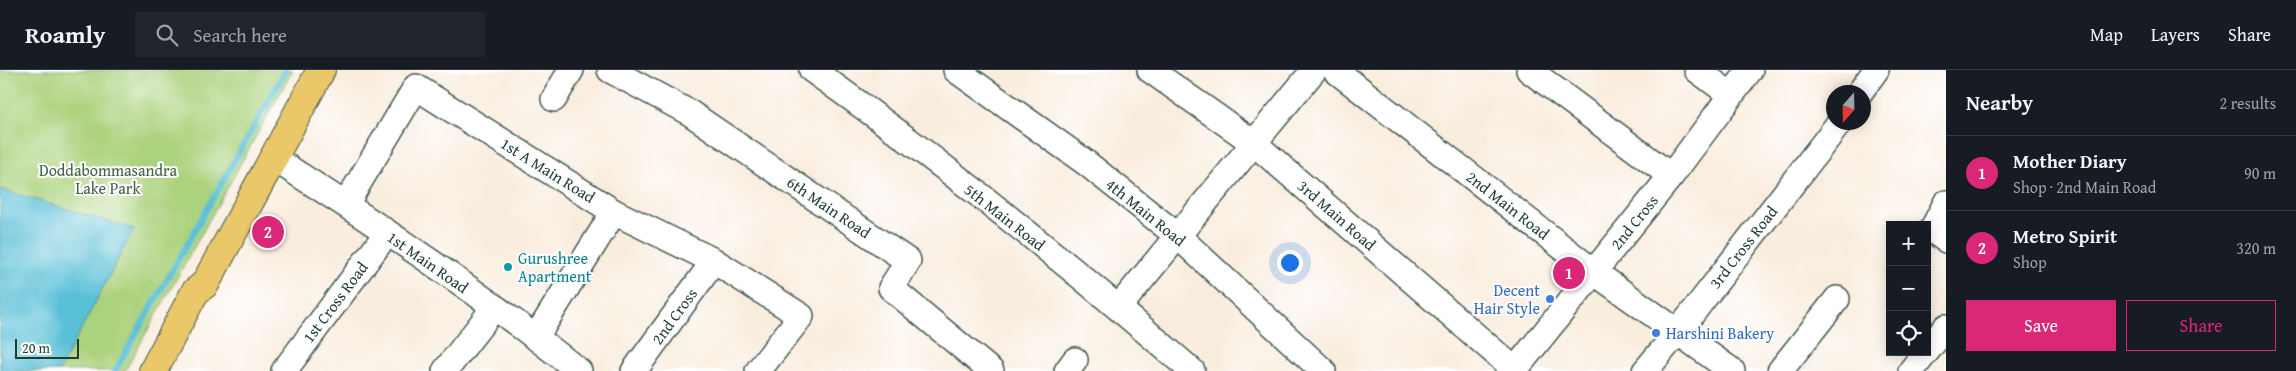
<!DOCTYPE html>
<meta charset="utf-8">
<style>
:root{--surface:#171b24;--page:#20242c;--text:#f1f3f6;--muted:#9ea1a6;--line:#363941;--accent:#db2777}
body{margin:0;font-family:"Gentium Book Plus",serif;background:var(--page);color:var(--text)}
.controls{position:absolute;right:15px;bottom:15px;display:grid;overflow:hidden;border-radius:0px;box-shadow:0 2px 12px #0003}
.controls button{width:45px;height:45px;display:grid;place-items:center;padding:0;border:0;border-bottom:1px solid var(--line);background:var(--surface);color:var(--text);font:25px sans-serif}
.compass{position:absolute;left:1826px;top:15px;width:45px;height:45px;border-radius:50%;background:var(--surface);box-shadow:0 2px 12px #0003;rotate:200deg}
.scale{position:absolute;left:15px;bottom:12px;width:64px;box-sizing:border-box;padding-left:5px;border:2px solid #1f3d34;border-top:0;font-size:14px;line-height:18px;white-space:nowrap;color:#1f3d34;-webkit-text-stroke:4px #fff;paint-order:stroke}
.you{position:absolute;left:1289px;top:192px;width:18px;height:18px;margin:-12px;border:4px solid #fff;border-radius:50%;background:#1a73e8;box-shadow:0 0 0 8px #1a73e833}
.badge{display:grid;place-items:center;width:32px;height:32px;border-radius:50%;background:var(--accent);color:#fff;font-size:16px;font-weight:700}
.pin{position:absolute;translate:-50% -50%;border:2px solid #fff;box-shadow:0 1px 5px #0006}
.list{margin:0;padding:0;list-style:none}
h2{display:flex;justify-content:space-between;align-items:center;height:65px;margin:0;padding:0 20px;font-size:21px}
h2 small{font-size:16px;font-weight:400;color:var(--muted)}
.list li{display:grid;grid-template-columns:32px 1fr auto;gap:15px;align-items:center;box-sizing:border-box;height:75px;padding:0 20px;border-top:1px solid var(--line)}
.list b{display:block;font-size:19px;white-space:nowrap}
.list p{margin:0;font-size:16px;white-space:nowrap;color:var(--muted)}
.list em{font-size:16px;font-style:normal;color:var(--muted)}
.actions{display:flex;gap:10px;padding:15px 20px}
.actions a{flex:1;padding:11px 0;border:1px solid var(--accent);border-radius:0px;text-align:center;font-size:18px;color:var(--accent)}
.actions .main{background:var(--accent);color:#fff}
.icon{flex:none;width:28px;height:28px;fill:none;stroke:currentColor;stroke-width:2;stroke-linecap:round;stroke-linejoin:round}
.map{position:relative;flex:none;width:1946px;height:301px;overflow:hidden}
header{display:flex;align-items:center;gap:30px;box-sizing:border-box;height:70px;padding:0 25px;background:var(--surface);border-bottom:1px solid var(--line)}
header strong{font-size:24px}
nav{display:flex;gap:28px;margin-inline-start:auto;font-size:18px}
.search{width:350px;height:45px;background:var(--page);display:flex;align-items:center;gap:12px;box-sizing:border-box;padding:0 18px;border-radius:0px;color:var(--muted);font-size:19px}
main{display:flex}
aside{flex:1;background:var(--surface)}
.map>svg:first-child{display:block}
.green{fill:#abd27c;stroke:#658858}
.water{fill:#5ac0d7;stroke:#3c7e86}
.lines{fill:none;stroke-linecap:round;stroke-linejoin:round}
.stream{stroke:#5ac0d7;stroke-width:6}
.minor-casing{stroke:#40574e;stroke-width:28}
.major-casing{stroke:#40574e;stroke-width:30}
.minor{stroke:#fff;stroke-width:25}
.major{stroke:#eac769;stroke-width:28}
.culture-dot{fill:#0f9aa8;stroke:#fff;stroke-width:2}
.shop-dot{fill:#3f7fe0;stroke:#fff;stroke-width:2}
.labels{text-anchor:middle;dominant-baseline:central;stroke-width:4;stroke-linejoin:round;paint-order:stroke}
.park-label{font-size:16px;fill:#426246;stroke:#fff}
.street-label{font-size:16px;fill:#1f3d34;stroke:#fff}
.culture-label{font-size:16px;fill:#0d838f;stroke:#fff;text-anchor:start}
.shop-label{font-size:16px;fill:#366cbe;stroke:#fff;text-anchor:end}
</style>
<header>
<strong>Roamly</strong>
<div class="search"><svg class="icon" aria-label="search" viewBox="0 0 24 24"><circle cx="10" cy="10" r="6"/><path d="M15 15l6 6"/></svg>Search here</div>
<nav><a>Map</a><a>Layers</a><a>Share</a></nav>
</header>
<main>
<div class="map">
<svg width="1946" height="301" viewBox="0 0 1946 301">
<rect width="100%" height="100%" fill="#fff"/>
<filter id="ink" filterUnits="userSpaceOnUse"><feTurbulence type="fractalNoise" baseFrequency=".02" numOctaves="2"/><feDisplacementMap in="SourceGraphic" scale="10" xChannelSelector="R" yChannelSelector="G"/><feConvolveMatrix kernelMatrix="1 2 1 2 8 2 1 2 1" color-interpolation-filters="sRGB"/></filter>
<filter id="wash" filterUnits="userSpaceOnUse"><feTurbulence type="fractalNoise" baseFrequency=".0096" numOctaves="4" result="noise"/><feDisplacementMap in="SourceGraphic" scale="20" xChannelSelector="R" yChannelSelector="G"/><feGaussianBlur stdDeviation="1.12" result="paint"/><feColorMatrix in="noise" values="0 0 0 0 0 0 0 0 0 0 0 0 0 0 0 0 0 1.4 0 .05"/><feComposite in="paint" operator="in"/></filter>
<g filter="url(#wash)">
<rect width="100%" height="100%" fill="#f9edde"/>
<polygon class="green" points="0,0 293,0 125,301 0,301"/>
<polygon class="water" points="0,119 134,159 59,301 0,301"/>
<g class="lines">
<polyline class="stream" points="115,301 286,0"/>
</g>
</g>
<g filter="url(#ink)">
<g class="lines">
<defs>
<g id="minor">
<polyline points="610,0 690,43 908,191 891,218 991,301"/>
<path d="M812,0C944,93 1070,195 1192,301"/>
<polyline points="956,0 1085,92 1179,167 1323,301"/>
<polyline points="1150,0 1254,73 1515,300"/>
<polyline points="1335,0 1594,202 1732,301"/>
<polyline points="1529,0 1671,106"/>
<polyline points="1697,0 1731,25"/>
<polyline points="1860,22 1876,0"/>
<polyline points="554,29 571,0"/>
<path d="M273,88C378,155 482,224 579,301"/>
<polyline points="1946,133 1932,160 1946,170"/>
<polyline points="346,134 416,17 614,142 714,191 801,246 758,301"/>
<polyline points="1119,237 1314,0"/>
<polyline points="536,267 614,142"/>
<polyline points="1927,281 1946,257"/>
<polyline points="284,301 387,163"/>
<polyline points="445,301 494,238"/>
<polyline points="634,301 714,191"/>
<polyline points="1067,301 1075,290"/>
<polyline points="1514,301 1671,106 1750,0"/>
<polyline points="1645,301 1677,263 1840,52"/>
<polyline points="1780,301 1837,229"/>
<polyline points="1911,301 1926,282"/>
</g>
<polyline id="major" points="153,301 195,222 205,214 321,0"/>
</defs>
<use href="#minor" class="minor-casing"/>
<use href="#major" class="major-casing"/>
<use href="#minor" class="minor"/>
<use href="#major" class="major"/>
</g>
</g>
<circle class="culture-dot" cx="508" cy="197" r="5"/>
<g class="shop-dot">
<circle cx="1550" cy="229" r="5"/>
<circle cx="1656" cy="263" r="5"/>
</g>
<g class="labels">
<g class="park-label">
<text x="108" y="100">Doddabommasandra<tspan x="108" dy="18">Lake Park</tspan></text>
</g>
<g class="street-label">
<text transform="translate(548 100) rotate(32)">1st A Main Road</text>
<text transform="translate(1508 135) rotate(38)">2nd Main Road</text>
<text transform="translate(829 137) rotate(34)">6th Main Road</text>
<text transform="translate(1146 142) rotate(39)">4th Main Road</text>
<text transform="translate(1337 145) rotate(41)">3rd Main Road</text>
<text transform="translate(1005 147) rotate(38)">5th Main Road</text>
<text transform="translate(1634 152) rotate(-51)">2nd Cross</text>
<text transform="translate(1743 177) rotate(-52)">3rd Cross Road</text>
<text transform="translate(428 192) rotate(35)">1st Main Road</text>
<text transform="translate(335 232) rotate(-53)">1st Cross Road</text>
<text transform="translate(674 246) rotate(-54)">2nd Cross</text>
</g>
<g class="culture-label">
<text x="518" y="188">Gurushree<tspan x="518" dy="18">Apartment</tspan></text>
</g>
<g class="shop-label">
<text x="1540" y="220">Decent<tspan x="1540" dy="18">Hair Style</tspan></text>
<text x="1666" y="263" text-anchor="start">Harshini Bakery</text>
</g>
</g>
</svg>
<div class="controls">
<button>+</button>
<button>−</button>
<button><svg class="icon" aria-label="locate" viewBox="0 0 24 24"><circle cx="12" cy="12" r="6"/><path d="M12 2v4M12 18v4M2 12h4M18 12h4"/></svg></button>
</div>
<svg class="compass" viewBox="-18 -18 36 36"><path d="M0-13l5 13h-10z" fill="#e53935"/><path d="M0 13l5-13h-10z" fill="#9ea1a6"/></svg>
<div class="scale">20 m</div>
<div class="you"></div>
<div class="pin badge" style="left:1569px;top:203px">1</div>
<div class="pin badge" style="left:268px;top:162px">2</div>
</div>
<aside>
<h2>Nearby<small>2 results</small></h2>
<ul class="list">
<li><span class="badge">1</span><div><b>Mother Diary</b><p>Shop · 2nd Main Road</p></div><em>90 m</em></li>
<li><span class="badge">2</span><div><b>Metro Spirit</b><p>Shop</p></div><em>320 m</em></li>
</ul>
<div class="actions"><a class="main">Save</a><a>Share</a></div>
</aside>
</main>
